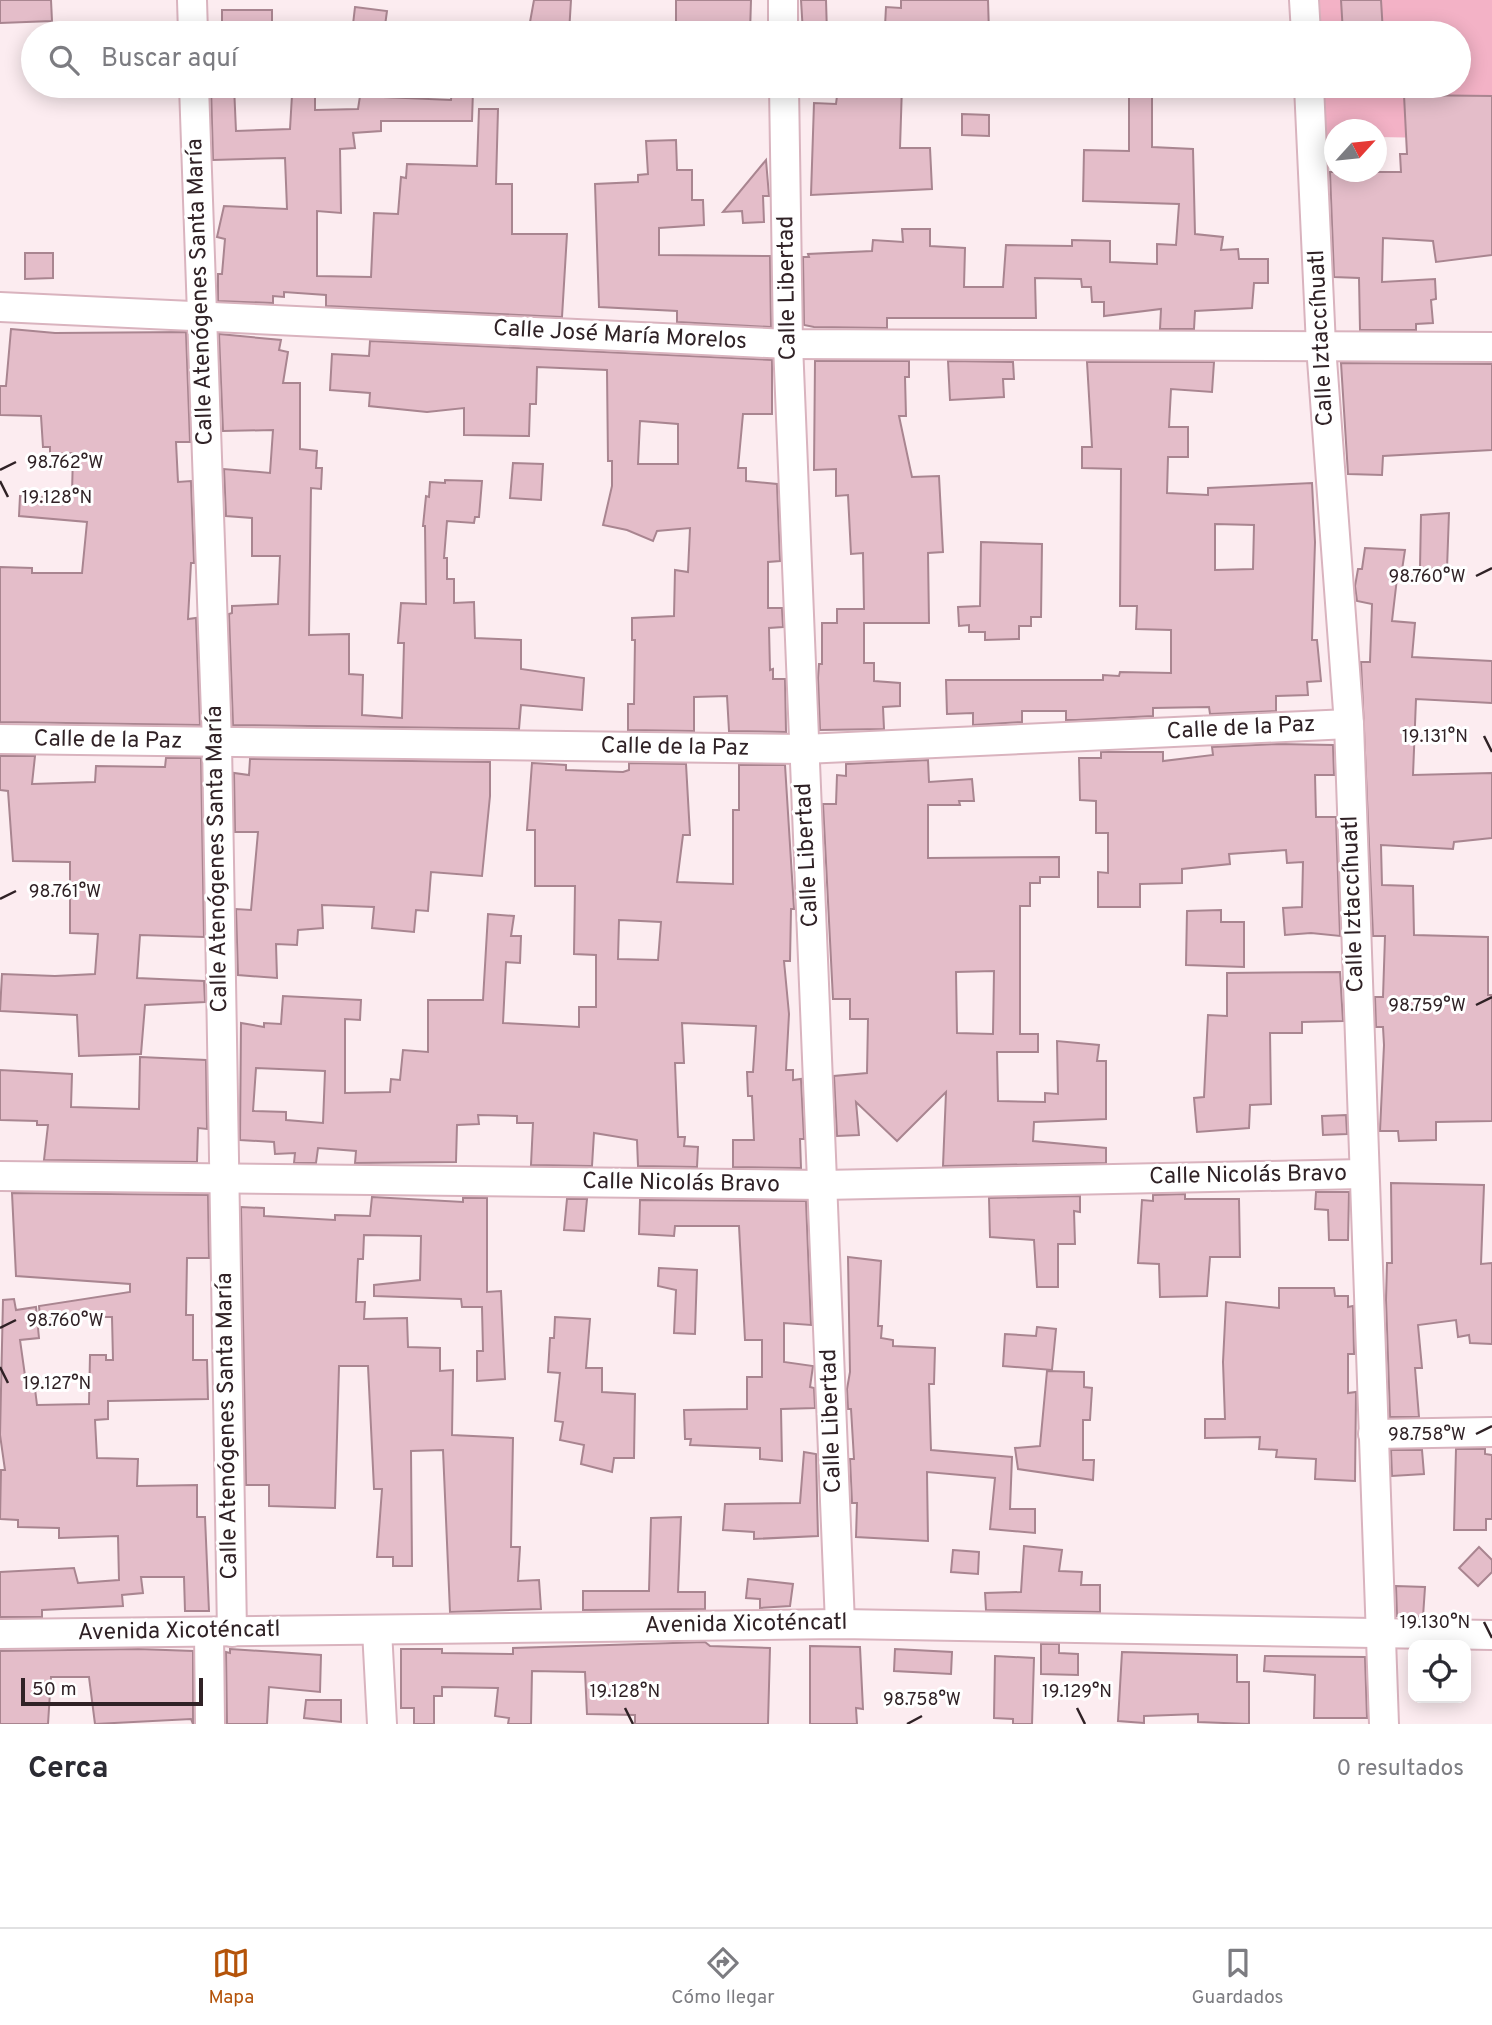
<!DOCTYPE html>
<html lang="es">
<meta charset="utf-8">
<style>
:root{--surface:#fff;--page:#f2f2f3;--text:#2b2b33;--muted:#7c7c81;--line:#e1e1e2;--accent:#b45309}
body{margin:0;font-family:Overpass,sans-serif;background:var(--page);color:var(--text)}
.controls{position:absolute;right:21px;bottom:21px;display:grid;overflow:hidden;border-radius:14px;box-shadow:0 4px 18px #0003}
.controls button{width:63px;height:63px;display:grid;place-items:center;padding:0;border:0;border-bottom:2px solid var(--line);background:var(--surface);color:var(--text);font:35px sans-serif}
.compass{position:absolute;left:1324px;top:119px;width:63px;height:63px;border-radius:50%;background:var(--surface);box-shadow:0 4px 18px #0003;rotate:63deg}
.scale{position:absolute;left:21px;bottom:18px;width:182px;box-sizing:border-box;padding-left:7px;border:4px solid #302226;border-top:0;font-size:19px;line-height:24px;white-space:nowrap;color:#302226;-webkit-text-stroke:5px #fff;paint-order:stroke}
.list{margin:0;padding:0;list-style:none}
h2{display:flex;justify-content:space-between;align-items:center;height:91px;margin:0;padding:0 28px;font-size:30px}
h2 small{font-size:23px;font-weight:400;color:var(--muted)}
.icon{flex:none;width:38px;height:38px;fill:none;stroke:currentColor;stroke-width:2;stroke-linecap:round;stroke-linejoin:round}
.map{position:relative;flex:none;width:1492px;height:1724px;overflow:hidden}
.search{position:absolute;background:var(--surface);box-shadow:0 4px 18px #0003;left:21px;right:21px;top:21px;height:77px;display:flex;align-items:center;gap:18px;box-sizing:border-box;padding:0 24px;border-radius:38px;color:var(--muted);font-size:26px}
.sheet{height:203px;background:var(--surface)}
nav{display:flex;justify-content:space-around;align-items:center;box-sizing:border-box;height:98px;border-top:2px solid var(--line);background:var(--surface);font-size:19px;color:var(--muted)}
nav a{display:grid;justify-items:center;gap:4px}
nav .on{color:var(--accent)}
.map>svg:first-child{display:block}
.green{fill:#f3b2c6}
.building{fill:#e4bdc9;stroke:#a98590;stroke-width:2;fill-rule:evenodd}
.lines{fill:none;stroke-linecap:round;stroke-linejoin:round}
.minor-casing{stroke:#d9b3be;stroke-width:32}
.minor{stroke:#fff;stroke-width:28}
.ticks{fill:none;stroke:#302226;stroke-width:2.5}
.labels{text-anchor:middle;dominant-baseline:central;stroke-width:6;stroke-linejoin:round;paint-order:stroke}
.street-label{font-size:23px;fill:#302226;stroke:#fff}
.ticks-label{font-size:18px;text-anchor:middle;fill:#302226;stroke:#fff;stroke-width:6;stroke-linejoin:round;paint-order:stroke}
</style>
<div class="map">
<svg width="1492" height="1724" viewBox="0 0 1492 1724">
<rect width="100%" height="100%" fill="#fcecf0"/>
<polygon class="green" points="1304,0 1492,0 1492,139 1377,137 1376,130 1334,130 1334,137 1311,136 1309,86 1459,86 1459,33 1306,33"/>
<g class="building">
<polygon points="0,0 51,0 52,21 0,23"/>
<polygon points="534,0 571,0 569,33 528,33"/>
<polygon points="676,0 751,0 750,33 724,33 723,24 676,22"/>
<polygon points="801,0 826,0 827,33 803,33"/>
<polygon points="901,0 988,0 989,33 908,33 907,27 885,26 886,7 901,8"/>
<polygon points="1341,0 1381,0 1383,33 1343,33"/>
<polygon points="355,7 387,11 384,33 352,33"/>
<polygon points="222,10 272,10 272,31 222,33"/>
<polygon points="211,86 234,86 236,131 290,129 292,95 315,96 315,110 358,109 360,96 451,100 452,89 473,90 472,121 381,121 381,131 353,133 355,148 340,149 341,213 317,211 317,276 371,277 374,213 398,214 401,177 406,178 407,164 477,166 479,109 498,109 496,184 512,184 512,234 567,234 562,317 326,306 326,295 284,292 284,297 273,296 273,303 218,301 218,274 222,274 225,239 217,237 224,206 287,209 285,158 213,160"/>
<polygon points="879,86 902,86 900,148 930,148 932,189 811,195 814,103 836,104 837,96 879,97"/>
<polygon points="1129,86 1152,86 1152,147 1193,149 1195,234 1223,237 1221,250 1238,249 1239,259 1268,259 1268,283 1254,283 1252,308 1195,311 1194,329 1160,329 1161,309 1104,316 1104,302 1092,302 1091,287 1082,287 1081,279 1035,278 1036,318 887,318 887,328 814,327 804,325 803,257 809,257 808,254 872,251 873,240 903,242 902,229 930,229 930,246 965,248 964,287 1003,287 1006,245 1072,246 1072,240 1110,241 1110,262 1157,264 1157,244 1176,245 1179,204 1083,201 1084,150 1129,151"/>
<polygon points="1404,95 1492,96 1492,255 1436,262 1433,241 1383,238 1382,282 1435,279 1436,299 1431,300 1433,323 1416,324 1416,330 1360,330 1359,278 1334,277 1330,172 1401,172 1400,154 1407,154"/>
<polygon points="962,114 989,115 989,136 962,135"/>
<polygon points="676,140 677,170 692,170 692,200 703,200 704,225 659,228 659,255 770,256 771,327 677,322 677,311 599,307 595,184 638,182 638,175 648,174 646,141"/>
<polygon points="766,160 769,196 763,196 764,222 743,223 742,211 723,212"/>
<polygon points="25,253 53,253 53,278 25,279"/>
<polygon points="11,329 55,333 186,332 190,442 176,442 178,482 191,481 194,563 191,563 188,619 196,618 200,725 0,722 0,567 32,568 32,573 82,573 87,522 19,516 20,496 69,499 69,494 72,494 73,453 50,454 50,447 43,447 41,416 0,415 0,386 6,386"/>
<polygon points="219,334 281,340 279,350 288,352 283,383 300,383 300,449 317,451 316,468 322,468 321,489 311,488 309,635 349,634 349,674 363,675 362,715 402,718 404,643 398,643 401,603 426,604 425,526 423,526 426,496 429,497 430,482 445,483 445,480 482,481 479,517 475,517 474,523 447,521 444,558 447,558 447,579 454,579 454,603 474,602 475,638 521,640 521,669 584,678 582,710 521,705 519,729 233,725 229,614 232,613 232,606 278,604 280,556 252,556 252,518 226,516 224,469 270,473 273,430 223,431"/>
<path d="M370,341L772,360V414H743L738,468H746V481L777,484L780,561L768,562V608H782L783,627L769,628L770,670L773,669V679H785L786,732L729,731L727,696L694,697V731L628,730V704H634L635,640H632V618L674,616L675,570L688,572L690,528L657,531L653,541L627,530L603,525L612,486V461H608L607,370L537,367L536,404H530L529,436L464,435V408L427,412L369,406L370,393L330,390L332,354L369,356ZM640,421L678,424V464H638Z"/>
<polygon points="815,361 909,361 909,377 905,377 906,416 899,416 912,477 939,476 943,552 928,553 929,623 864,623 864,663 874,663 874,681 900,683 900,706 883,707 884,729 820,730 818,678 819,664 822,664 822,623 837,623 837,609 864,609 863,553 851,554 848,495 836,496 836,469 814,470"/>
<polygon points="948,361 1013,362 1014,379 1003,379 1004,397 950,400"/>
<path d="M1087,362H1214L1212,392L1171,389L1169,427H1188V457H1168L1167,493L1208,495V488L1312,483L1315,542L1312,640H1317L1321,681L1307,682L1308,695L1276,696V711L1210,714L1209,707L1153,708V716L1076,720H1066V711H1022V722L973,725V713L947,714L946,680H1103V675L1119,676L1120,672L1171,673V630L1136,629L1137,606H1120L1121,469L1082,468V447H1092ZM1215,524L1254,525L1253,569L1215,570Z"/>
<polygon points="1341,363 1492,364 1492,450 1383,456 1382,475 1348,474"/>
<polygon points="513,463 543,464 541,500 510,498"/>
<polygon points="1449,513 1447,569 1420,568 1421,515"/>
<polygon points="981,542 1042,544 1041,617 1031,617 1031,626 1019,626 1019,639 985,640 985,632 969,632 969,625 959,626 958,607 980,606"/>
<polygon points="1365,548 1405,550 1402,570 1398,570 1392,621 1415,623 1412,657 1492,661 1492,703 1416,699 1413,775 1492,773 1492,838 1454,842 1453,849 1381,845 1382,885 1413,886 1414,935 1488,937 1488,995 1492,995 1492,1121 1436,1122 1436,1140 1399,1141 1398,1131 1380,1131 1384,1045 1383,1027 1376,1027 1375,997 1383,997 1385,936 1373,936 1361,662 1370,662 1372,604 1357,601 1355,586 1358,569 1362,569"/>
<polygon points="1277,744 1333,745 1334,775 1315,775 1316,817 1336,817 1340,936 1311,933 1285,935 1283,908 1302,907 1303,862 1287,863 1286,850 1229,854 1230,864 1182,869 1182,883 1140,884 1140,907 1098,907 1098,872 1108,873 1108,833 1096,833 1096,801 1080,800 1079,758 1101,758 1101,752 1163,752 1163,761 1213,755 1212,747"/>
<polygon points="0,756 35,756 32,784 95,782 96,766 165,767 166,758 201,758 204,937 140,935 137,978 204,981 205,1002 145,1005 141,1054 79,1056 77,1015 0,1011 2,974 55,976 95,974 98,934 70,933 70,862 13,861 8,791 0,790"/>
<polygon points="250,759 490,762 490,796 482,876 431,872 428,911 416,910 414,932 372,928 374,907 322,905 323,928 298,930 297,945 276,944 277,978 238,975 236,909 251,910 258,832 235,832 234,773 249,775"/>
<path d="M928,760L929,782L972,779L974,801H959L960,805H928V858L1059,857V877H1040V883H1030V906H1020V1034H1038V1052H997L998,1101L1045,1102V1093L1058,1094L1057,1041L1099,1045L1097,1061H1106V1119L1034,1122L1033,1141L1106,1148V1163L943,1166L946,1092L897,1141L856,1102L859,1135L837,1136L834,1076L867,1073L868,1019H850V999H833L823,804H836L837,775L846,776V764ZM994,971L993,1034L957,1033L956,972Z"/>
<path d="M532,763L566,765V770L623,772L629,770V763L686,764L690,835H683L677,882L733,884V810H739V765H785L794,909H791L790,961H784L789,1014L786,1070H793V1080L801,1079L804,1139H800L801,1168L733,1167V1140H754L752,1096H748L747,1072H753L756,1026L682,1023L684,1063H675L678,1137H685L684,1146L698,1147L697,1167L638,1166L637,1140L594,1133L592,1166L531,1165L533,1123H517V1116L478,1115L479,1124L457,1125L456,1162L355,1163L356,1151L318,1148L316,1163H294L295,1153L275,1154L274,1142L240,1140L241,1023L264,1027V1023L281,1024L283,996L361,1000L360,1020L345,1019V1093L390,1092L391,1079L400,1080L403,1050L428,1052V1000H483L488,914L514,916L511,936H521L520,963L506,962L503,1023L579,1027V1007H596V955L574,954L575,886H535V830H527ZM619,920L661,922L658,960L618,959ZM256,1068L325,1071L323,1123L286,1120V1112L253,1111Z"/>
<polygon points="1221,910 1221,922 1244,922 1244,967 1186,965 1187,911"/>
<polygon points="1340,972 1343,1021 1302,1022 1302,1033 1270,1033 1271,1104 1250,1105 1249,1128 1197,1132 1194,1098 1204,1097 1208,1015 1227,1016 1227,973"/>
<polygon points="140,1057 206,1060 207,1129 198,1128 197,1162 44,1160 48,1125 37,1125 37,1121 0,1120 0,1070 72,1074 71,1107 139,1109"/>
<polygon points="1346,1115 1347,1134 1323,1135 1322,1116"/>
<polygon points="1391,1183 1484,1185 1481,1264 1492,1263 1492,1344 1470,1343 1469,1335 1458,1337 1456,1320 1418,1325 1422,1368 1415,1368 1419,1417 1390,1417 1386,1300 1387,1263 1392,1263"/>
<polygon points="1316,1192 1349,1192 1348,1240 1329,1240 1328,1210 1315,1209"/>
<polygon points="12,1193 208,1195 209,1258 187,1258 186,1315 193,1315 193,1360 207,1360 208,1399 108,1401 108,1419 95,1420 97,1458 138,1459 137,1486 197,1485 197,1517 205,1517 209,1611 185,1611 184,1577 141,1577 143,1593 122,1595 123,1606 42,1610 42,1617 0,1617 0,1572 74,1568 78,1583 119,1580 118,1536 59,1538 59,1528 18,1527 18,1520 0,1519 1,1470 5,1470 0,1435 3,1300 14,1299 16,1310 36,1307 39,1338 20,1340 27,1390 35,1389 37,1405 89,1404 90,1355 106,1355 106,1360 113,1360 112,1317 40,1317 39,1306 130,1292 130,1284 16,1276"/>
<polygon points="1185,1194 1185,1199 1239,1199 1240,1257 1210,1257 1207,1296 1160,1297 1159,1264 1138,1263 1142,1200 1153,1201 1153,1195"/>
<polygon points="1080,1196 1080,1212 1074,1211 1075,1244 1058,1244 1058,1287 1037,1287 1034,1240 990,1237 989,1198"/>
<polygon points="372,1197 463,1202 463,1198 487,1198 487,1292 501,1291 505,1379 477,1381 477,1351 483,1351 482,1307 462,1307 461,1299 374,1296 374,1285 420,1280 421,1236 364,1235 363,1259 358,1259 356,1302 365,1302 364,1319 407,1318 408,1347 440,1348 440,1371 453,1370 452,1435 513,1438 511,1547 520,1547 518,1581 539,1580 541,1609 450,1612 443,1450 411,1451 412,1566 393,1566 393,1557 377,1557 382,1489 374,1489 368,1366 339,1366 335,1508 269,1506 269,1485 246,1485 241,1207 264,1208 264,1216 335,1220 335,1215 370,1216"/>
<polygon points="567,1199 587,1199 584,1231 564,1230"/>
<polygon points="640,1200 806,1201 811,1325 784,1323 784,1362 813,1366 810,1387 814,1388 815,1408 781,1409 782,1461 760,1459 760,1448 690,1445 691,1439 685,1439 684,1410 747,1409 747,1377 762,1377 762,1340 745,1340 739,1226 675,1226 674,1236 639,1234"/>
<polygon points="848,1257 881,1261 878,1326 882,1326 881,1338 893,1340 893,1346 935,1348 934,1384 929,1384 931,1450 1012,1457 1010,1509 1035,1509 1035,1533 990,1529 995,1478 927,1472 928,1541 856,1537 857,1503 852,1503 850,1459 854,1459 851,1409 848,1409 847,1389 850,1372"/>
<polygon points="659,1268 697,1270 695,1334 674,1333 676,1290 658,1286"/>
<polygon points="1279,1288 1334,1288 1335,1296 1348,1296 1348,1307 1353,1306 1354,1354 1348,1354 1348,1393 1356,1392 1355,1481 1315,1479 1316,1459 1276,1457 1277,1450 1259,1449 1260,1437 1205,1438 1205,1419 1225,1419 1223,1362 1226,1302 1279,1308"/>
<polygon points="555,1317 590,1319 586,1368 602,1368 602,1392 635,1394 634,1458 614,1458 612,1472 581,1464 584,1445 560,1440 563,1422 555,1421 560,1373 548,1372 550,1338 554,1338"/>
<polygon points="1037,1327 1056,1329 1052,1370 1003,1366 1005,1334 1036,1336"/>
<polygon points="1047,1371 1084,1372 1084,1387 1092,1388 1090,1420 1083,1420 1083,1460 1094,1460 1093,1480 1018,1469 1015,1448 1040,1446"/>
<polygon points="1456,1449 1485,1449 1485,1454 1492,1455 1492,1519 1486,1519 1486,1530 1454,1530"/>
<polygon points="1391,1450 1422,1450 1424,1474 1392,1476"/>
<polygon points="804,1452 816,1454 818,1536 754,1539 754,1532 723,1530 725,1504 800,1503"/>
<polygon points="681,1517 678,1592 705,1592 705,1609 583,1610 583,1591 649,1591 651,1518"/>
<polygon points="1024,1546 1062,1550 1059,1571 1082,1572 1081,1585 1100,1585 1100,1612 986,1610 985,1593 1021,1592"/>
<polygon points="1479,1547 1492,1560 1492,1572 1478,1586 1459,1568"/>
<polygon points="953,1550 979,1552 978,1574 951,1572"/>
<polygon points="748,1579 793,1584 790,1606 760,1608 760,1599 746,1598"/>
<polygon points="1396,1586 1425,1587 1423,1617 1397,1616"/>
<polygon points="705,1642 710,1646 770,1648 768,1724 635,1724 635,1715 587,1714 585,1672 532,1671 531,1724 508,1724 509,1718 495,1716 498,1688 442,1687 442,1696 434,1696 434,1724 414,1724 414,1708 401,1708 401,1649 442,1649 442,1653 513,1654 513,1648"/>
<polygon points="1041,1644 1059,1644 1059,1653 1078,1654 1078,1675 1041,1674"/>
<polygon points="810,1646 860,1647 863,1709 856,1708 857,1724 810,1724"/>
<polygon points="138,1649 193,1651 193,1724 191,1719 95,1724 89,1677 51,1677 48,1724 0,1724 0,1651"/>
<polygon points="230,1649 321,1655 320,1692 269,1687 267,1724 227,1724 226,1652 230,1653"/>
<polygon points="895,1649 952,1652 951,1674 894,1671"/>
<polygon points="1122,1652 1237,1655 1237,1682 1249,1682 1249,1724 1198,1722 1198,1714 1144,1716 1144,1723 1118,1721"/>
<polygon points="995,1656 1034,1658 1032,1724 1013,1724 1013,1719 994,1718"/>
<polygon points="1265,1656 1365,1657 1367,1718 1314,1718 1315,1675 1264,1671"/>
<polygon points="306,1700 341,1700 341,1722 304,1718"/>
</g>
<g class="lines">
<defs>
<g id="minor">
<polyline points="192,0 193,33"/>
<polyline points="783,0 783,33"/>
<polyline points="1304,0 1306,33"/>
<polyline points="194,86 217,743 232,1632"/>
<polyline points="784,86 788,344 840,1624"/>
<polyline points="1309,86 1321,346 1349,724 1384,1724"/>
<polyline points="0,307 788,344 1492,347"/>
<polyline points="0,739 804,749 1349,724"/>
<polyline points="0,1176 823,1185 1363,1174"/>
<polyline points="1373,1434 1492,1432"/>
<polyline points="377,1630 382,1724"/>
<polyline points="209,1632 210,1724"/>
<polyline points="0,1634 840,1624 1492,1635"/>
</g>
</defs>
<use href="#minor" class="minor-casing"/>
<use href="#minor" class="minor"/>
</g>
<path class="ticks" d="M0,470L16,462M0,481L8,497M1476,576L1492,568M1484,736L1492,752M0,899L16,891M1476,1005L1492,997M0,1328L16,1320M0,1367L8,1383M1476,1434L1492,1426M1484,1622L1492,1638M625,1708L633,1724M1077,1708L1085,1724M907,1724L922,1716"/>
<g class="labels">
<g class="street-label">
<text transform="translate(788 288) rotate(-91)">Calle Libertad</text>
<text transform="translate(201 292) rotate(-92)">Calle Atenógenes Santa María</text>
<text transform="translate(620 336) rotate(3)">Calle José María Morelos</text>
<text transform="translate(1322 338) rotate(-93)">Calle Iztaccíhuatl</text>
<text transform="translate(1241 729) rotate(-3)">Calle de la Paz</text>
<text transform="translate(108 741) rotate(1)">Calle de la Paz</text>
<text transform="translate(675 748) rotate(1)">Calle de la Paz</text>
<text transform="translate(808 855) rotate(-93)">Calle Libertad</text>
<text transform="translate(218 859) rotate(-91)">Calle Atenógenes Santa María</text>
<text transform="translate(1354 904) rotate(-92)">Calle Iztaccíhuatl</text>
<text transform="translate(1248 1176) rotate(-1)">Calle Nicolás Bravo</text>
<text transform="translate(681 1184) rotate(1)">Calle Nicolás Bravo</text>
<text transform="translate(832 1421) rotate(-92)">Calle Libertad</text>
<text transform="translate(228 1426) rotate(-91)">Calle Atenógenes Santa María</text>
<text transform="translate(746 1625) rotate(-1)">Avenida Xicoténcatl</text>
<text transform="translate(179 1632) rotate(-1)">Avenida Xicoténcatl</text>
</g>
</g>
<g class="ticks-label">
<text x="65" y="468">98.762°W</text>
<text x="57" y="503">19.128°N</text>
<text x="1427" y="582">98.760°W</text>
<text x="1435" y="742">19.131°N</text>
<text x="65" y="897">98.761°W</text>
<text x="1427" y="1011">98.759°W</text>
<text x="65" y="1326">98.760°W</text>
<text x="57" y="1389">19.127°N</text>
<text x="1427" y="1440">98.758°W</text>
<text x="1435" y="1628">19.130°N</text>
<text x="625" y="1697">19.128°N</text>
<text x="1077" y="1697">19.129°N</text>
<text x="922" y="1705">98.758°W</text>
</g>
</svg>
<div class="controls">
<button><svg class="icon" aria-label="locate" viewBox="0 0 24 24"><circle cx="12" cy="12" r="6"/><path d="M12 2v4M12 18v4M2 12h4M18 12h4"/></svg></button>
</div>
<svg class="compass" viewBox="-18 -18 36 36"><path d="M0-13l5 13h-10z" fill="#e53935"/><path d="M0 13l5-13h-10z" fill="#7c7c81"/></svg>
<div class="scale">50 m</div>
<div class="search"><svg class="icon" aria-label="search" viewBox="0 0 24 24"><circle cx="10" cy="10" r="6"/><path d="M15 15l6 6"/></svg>Buscar aquí</div>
</div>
<section class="sheet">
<h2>Cerca<small>0 resultados</small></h2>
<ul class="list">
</ul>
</section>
<nav>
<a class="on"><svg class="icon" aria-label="map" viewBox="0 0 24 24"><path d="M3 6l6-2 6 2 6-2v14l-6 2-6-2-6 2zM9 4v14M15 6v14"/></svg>Mapa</a>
<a><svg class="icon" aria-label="directions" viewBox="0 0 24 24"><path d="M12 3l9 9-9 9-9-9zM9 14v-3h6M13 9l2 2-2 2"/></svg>Cómo llegar</a>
<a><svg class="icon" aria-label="saved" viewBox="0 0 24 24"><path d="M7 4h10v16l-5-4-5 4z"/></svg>Guardados</a>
</nav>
